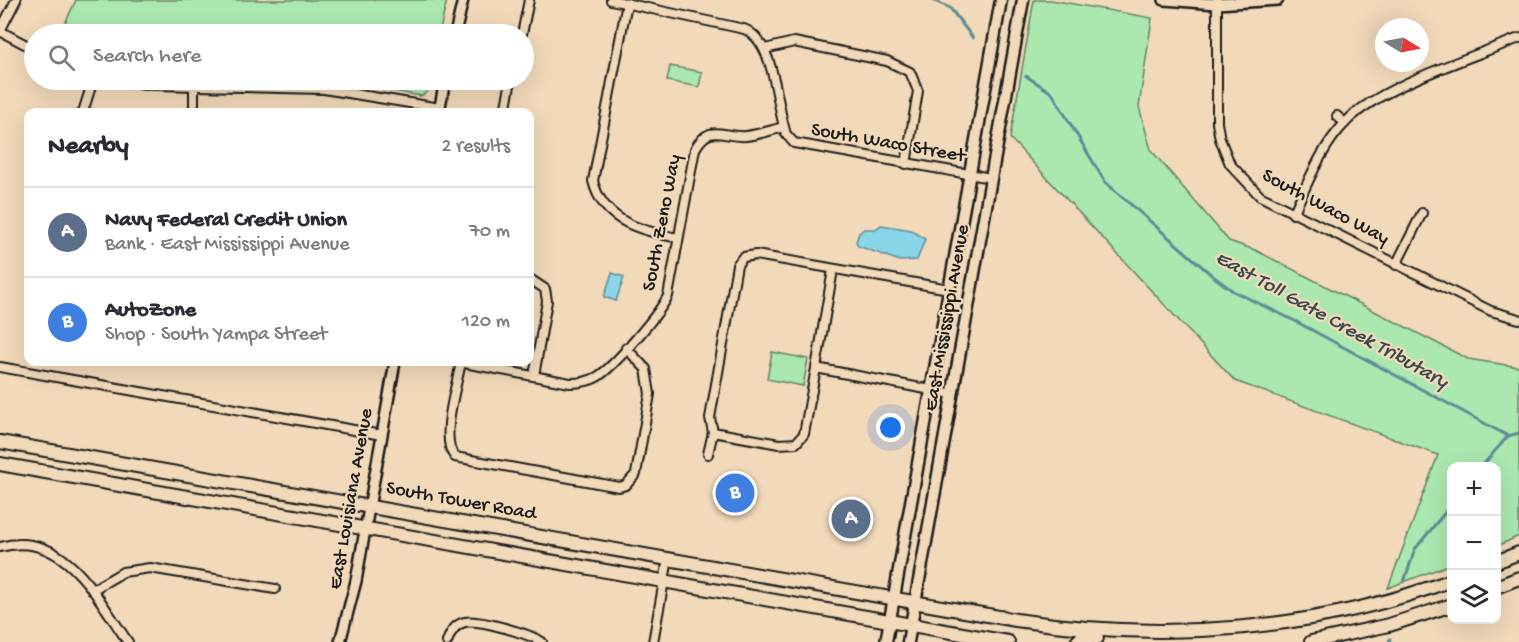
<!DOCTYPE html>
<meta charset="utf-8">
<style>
:root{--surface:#fff;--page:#f2f2f3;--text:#2b2b33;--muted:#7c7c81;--line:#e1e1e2;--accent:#b45309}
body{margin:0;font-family:"Gochi Hand",sans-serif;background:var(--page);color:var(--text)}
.controls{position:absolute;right:18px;bottom:18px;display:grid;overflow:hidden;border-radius:12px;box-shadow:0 6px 24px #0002}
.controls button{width:54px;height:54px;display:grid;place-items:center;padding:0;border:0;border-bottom:2px solid var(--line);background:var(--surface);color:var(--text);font:30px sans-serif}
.compass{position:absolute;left:1375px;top:18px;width:54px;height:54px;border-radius:50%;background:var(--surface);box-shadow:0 6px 24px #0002;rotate:100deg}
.you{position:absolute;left:891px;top:428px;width:21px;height:21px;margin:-15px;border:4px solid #fff;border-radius:50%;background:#1a73e8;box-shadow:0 0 0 9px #1a73e833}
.badge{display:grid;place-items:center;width:39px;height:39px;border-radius:50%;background:var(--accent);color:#fff;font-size:20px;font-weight:700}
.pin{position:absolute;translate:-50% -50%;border:3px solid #fff;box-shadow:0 2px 6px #0006}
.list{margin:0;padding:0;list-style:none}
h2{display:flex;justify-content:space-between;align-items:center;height:78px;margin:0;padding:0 24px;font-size:26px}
h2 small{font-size:20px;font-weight:400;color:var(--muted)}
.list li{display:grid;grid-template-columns:39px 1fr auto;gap:18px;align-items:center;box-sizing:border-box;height:90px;padding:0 24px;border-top:2px solid var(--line)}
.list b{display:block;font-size:22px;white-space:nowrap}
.list p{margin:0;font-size:20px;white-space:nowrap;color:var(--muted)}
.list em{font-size:20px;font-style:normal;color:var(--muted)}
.icon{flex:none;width:33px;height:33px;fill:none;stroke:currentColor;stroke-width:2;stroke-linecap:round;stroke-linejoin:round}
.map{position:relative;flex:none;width:1519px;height:642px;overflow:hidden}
.search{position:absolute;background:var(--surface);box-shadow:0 6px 24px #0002;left:24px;top:24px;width:510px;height:66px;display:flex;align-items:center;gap:15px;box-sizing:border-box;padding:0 21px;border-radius:33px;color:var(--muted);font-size:22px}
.panel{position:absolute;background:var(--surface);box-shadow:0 6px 24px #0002;left:24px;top:108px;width:510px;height:258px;border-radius:12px}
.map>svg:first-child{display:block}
.green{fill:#aae8b0;stroke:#638266;stroke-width:1.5}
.water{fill:#89d6e9;stroke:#5d8c97;stroke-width:1.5}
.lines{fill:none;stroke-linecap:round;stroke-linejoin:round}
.stream{stroke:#5d8c97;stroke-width:3}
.minor-casing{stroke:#1c1c1c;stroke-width:12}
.tertiary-casing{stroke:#1c1c1c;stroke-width:14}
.secondary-casing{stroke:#1c1c1c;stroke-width:15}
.primary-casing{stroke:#1c1c1c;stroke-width:16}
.minor{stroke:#f1d9b9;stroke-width:8}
.tertiary{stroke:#f1d9b9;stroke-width:9}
.secondary{stroke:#f1d9b9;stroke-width:10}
.primary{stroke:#f1d9b9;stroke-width:12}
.labels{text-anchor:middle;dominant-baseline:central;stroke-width:4.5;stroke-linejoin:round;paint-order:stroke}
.street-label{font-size:20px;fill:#1c1c1c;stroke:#f1d9b9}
.water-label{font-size:21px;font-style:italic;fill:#374a4f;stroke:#f1d9b9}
</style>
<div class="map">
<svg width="1519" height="642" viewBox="0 0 1519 642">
<rect width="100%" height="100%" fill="#f1d9b9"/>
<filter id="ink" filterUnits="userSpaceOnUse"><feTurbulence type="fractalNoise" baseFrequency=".0167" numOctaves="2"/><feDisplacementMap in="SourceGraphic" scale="12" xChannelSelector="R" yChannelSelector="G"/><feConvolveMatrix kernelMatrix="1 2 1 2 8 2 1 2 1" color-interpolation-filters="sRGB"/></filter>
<g filter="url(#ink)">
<g class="green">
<polygon points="76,0 447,0 439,34 60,34"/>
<polygon points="1034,0 1051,0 1152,18 1139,107 1151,150 1229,241 1255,250 1468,359 1519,367 1519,536 1497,546 1496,466 1452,466 1451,564 1388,588 1438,455 1235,381 1010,138"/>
<polygon points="670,66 702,72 699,87 667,81"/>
<polygon points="262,80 430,80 427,92 421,96 343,82"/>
<polygon points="772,352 808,359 803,386 767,379"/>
</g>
<g class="water">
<polygon points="881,225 911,230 925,239 917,260 900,261 858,246 856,242 859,233 864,229 876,229"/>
<polygon points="612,273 624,277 616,301 604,297"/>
</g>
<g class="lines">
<g class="stream">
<polyline points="932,0 950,8 973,38"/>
<polyline points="1026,76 1052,93 1105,182 1214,277 1233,291 1295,321 1508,436 1519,433"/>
<polyline points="1482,466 1508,436"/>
<polyline points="1404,582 1415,549 1452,504"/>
<polyline points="1389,642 1390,639"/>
</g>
<defs>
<g id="minor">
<path d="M611,0L744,29C775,41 776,104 786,134L794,143L991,178"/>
<polyline points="1217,0 1217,123 1220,139 1230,164 1260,196 1491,311 1519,319"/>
<path d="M627,3L593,181C603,222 642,231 678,238"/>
<polyline points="0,31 34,49"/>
<polyline points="0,31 16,0"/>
<polyline points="522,34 529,0"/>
<polyline points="765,49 794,42 887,61 910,72 918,91 906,164"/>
<polyline points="114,80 154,85 324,89 440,108"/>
<polyline points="83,112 93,80"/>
<polyline points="194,112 194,87"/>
<polyline points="505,112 511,80"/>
<polyline points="1337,116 1345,123"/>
<path d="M1293,214C1308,183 1321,147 1346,122C1380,86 1471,58 1519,38"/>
<polyline points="1396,265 1422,213"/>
<polyline points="530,279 545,289 547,301 534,376"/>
<path d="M459,362L570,383C579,383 588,382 597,377C614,367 659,314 668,296L695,149C710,122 723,138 746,136C758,135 771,130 784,127"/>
<path d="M461,362C457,385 439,440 455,457L619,487L626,485L636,474L650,394L646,369L626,348"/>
<polyline points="0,367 382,435"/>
<polyline points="816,368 833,270"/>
<polyline points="713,432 710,418 737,265 743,257 756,255 949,289"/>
<polyline points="708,454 713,432 779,444 796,443 804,434 816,368 952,394"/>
<path d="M0,547C65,529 97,598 128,642"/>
<polyline points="92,590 123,572 150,568 275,589"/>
<path d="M447,642C450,633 455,624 465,622C479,619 530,634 542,642"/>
<polyline points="653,642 668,559"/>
</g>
<g id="tertiary">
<polyline points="1164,0 1217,4 1278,0"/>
<polyline points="455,34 463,0"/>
<polyline points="439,112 445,80"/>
<polyline points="340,642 356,581 395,362"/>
</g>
<g id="secondary">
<polyline points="886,642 1001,0"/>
<polyline points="908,642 1023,0"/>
</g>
<g id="primary">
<path d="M0,442L1016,620C1162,642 1312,632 1452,580"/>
<polyline points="0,464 1008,642"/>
<polyline points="1496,562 1519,553"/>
<polyline points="1496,587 1519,578"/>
<polyline points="1077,642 1082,637 1097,638"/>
<polyline points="1311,642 1389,625 1452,605"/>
</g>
</defs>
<use href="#minor" class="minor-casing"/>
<use href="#tertiary" class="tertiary-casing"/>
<use href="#secondary" class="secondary-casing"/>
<use href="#primary" class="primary-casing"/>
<use href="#minor" class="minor"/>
<use href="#tertiary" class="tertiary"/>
<use href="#secondary" class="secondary"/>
<use href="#primary" class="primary"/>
</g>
</g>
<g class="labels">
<g class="street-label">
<text transform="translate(888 144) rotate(10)">South Waco Street</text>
<text transform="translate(1325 208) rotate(28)">South Waco Way</text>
<text transform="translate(663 223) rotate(-79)">South Zeno Way</text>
<text transform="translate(948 318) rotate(-80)">East Mississippi Avenue</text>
<text transform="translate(352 499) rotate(-80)">East Louisiana Avenue</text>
<text transform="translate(461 502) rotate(10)">South Tower Road</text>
</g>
<g class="water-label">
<text transform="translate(1331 321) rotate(29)">East Toll Gate Creek Tributary</text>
</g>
</g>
</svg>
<div class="controls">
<button>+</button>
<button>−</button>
<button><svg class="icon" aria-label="layers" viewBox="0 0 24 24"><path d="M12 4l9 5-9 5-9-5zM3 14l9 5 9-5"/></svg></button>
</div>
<svg class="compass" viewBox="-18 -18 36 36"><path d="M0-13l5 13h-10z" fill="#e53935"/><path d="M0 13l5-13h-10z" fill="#7c7c81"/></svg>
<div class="you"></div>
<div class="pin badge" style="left:851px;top:519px;background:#5c6f8a">A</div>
<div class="pin badge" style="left:735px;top:493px;background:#3f7fe0">B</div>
<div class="search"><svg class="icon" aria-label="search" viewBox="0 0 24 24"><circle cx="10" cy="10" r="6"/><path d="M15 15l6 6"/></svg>Search here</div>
<section class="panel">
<h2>Nearby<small>2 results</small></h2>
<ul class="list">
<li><span class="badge" style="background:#5c6f8a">A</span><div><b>Navy Federal Credit Union</b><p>Bank · East Mississippi Avenue</p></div><em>70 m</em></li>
<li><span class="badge" style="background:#3f7fe0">B</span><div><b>AutoZone</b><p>Shop · South Yampa Street</p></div><em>120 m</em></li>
</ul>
</section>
</div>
